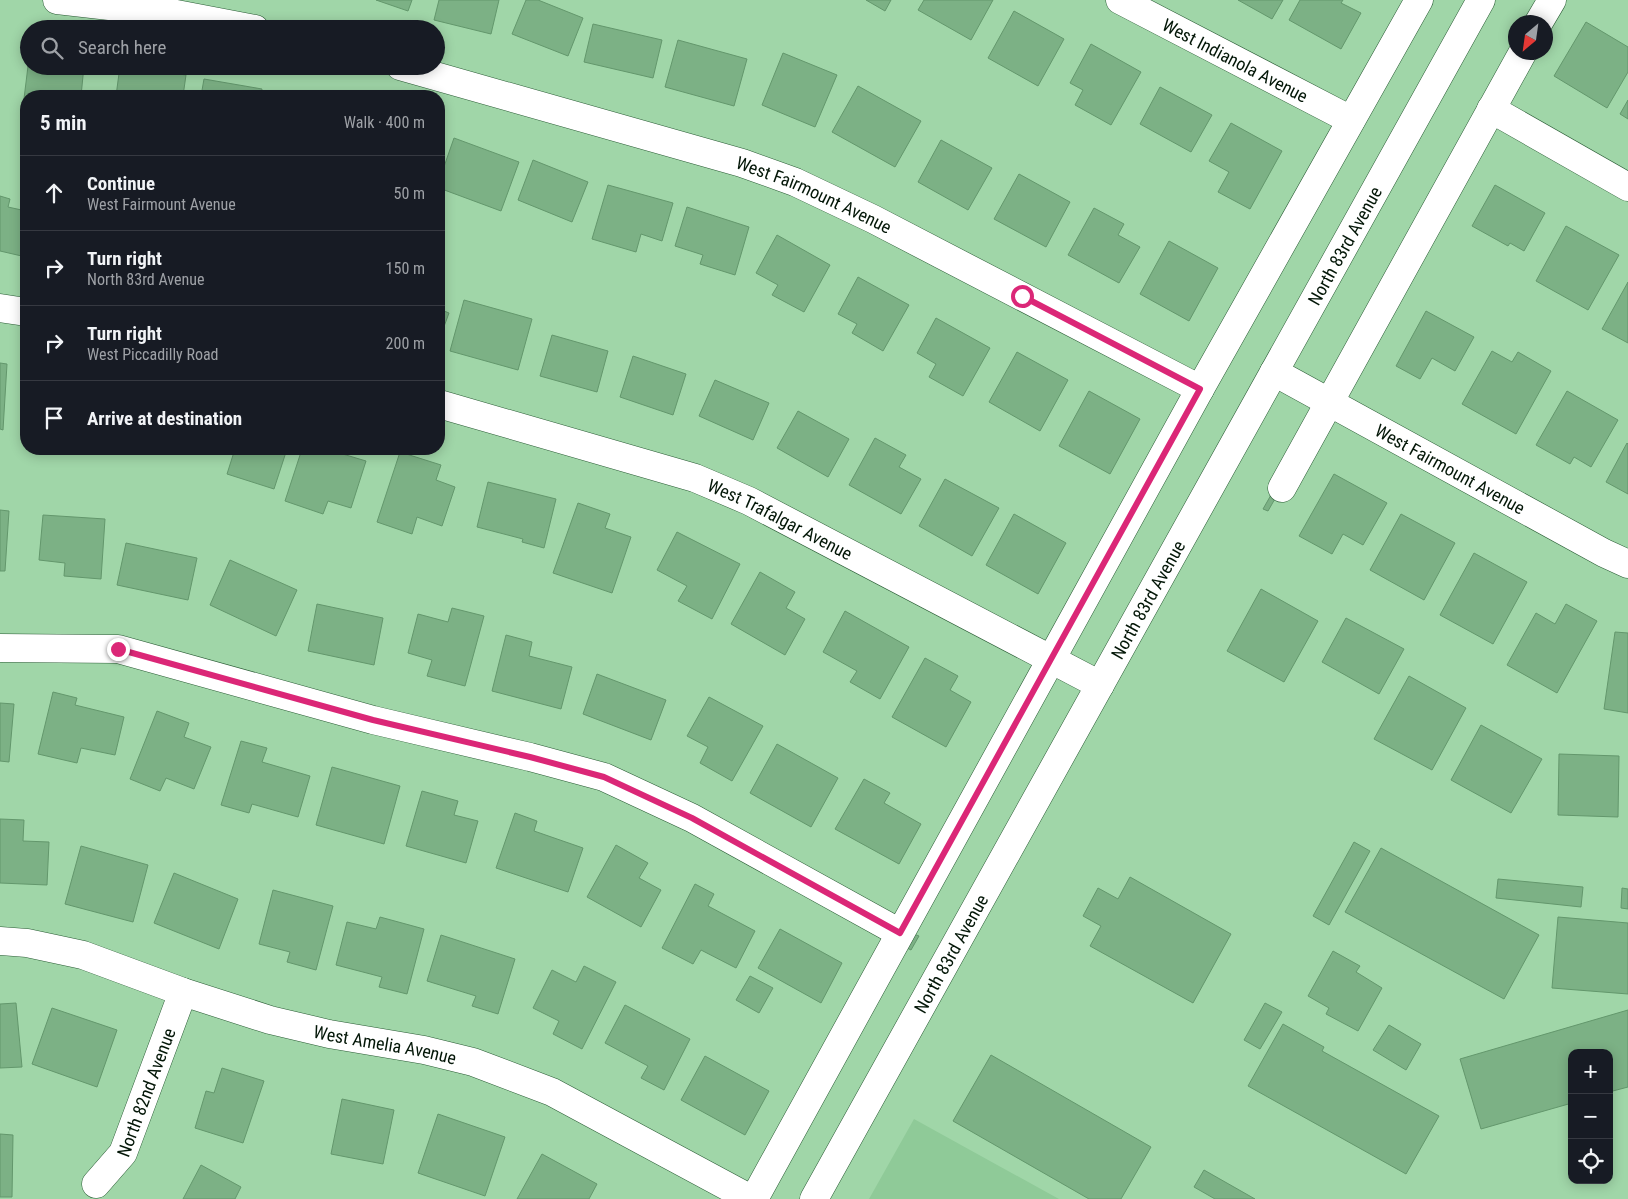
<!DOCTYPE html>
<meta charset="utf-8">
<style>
:root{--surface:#171b24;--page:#20242c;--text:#f1f3f6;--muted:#9ea1a6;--line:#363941}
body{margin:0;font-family:"Roboto Condensed",sans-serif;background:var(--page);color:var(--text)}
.controls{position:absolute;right:15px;bottom:15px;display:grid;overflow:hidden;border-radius:10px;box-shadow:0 2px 12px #0003}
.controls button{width:45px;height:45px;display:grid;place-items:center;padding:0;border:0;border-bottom:1px solid var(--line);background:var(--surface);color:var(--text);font:25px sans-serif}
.compass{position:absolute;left:1508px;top:15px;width:45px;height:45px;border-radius:50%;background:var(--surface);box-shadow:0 2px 12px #0003;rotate:209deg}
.stop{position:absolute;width:15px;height:15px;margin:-11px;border:4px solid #db2777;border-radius:50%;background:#fff}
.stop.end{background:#db2777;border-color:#fff;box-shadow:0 1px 5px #0008}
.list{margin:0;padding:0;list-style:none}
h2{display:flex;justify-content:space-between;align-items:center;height:65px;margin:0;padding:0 20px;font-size:21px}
h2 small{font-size:16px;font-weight:400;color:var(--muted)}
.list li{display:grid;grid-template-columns:32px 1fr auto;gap:15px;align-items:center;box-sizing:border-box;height:75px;padding:0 20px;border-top:1px solid var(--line)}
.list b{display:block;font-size:19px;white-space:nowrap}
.list p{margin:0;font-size:16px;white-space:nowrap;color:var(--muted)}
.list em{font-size:16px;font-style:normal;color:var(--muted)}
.icon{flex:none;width:28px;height:28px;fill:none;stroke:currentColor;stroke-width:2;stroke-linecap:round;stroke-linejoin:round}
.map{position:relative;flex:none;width:1628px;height:1199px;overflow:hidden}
.search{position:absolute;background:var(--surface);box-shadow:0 2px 12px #0003;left:20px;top:20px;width:425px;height:55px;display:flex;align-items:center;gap:12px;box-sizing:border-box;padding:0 18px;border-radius:28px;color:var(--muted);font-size:19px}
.panel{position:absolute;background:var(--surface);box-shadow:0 2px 12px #0003;left:20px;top:90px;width:425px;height:365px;border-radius:20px}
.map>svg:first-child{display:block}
.built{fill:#8fca98}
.building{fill:#7cb185;stroke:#63976c}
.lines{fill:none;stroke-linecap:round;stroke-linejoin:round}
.street-casing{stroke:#2a5c35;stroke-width:29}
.secondary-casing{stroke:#2a5c35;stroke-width:29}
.street{stroke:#fff;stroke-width:28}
.secondary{stroke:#fff;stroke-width:28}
.route{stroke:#db2777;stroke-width:6}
.labels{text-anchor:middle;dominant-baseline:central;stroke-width:4;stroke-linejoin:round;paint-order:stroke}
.street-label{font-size:18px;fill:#031607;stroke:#d4efd8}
</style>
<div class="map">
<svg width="1628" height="1199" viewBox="0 0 1628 1199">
<rect width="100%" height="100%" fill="#a0d6a8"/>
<polygon class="built" points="914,1119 1059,1199 869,1199"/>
<g class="building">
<polygon points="376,0 412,0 408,11"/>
<polygon points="439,0 499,0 491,34 434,20"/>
<polygon points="526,0 538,0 583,18 568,56 512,34"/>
<polygon points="866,0 891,0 885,11"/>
<polygon points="924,0 993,0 971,40 918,10"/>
<polygon points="1238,0 1283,0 1272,19"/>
<polygon points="1300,0 1343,0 1341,3 1361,13 1341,49 1289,20"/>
<polygon points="1014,11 1064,39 1038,86 988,58"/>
<polygon points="1586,22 1628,47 1628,72 1607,108 1554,76"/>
<polygon points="593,24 662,40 653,78 584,62"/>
<polygon points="678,40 747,59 734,106 665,87"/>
<polygon points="1091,44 1141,72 1111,125 1075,105 1083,90 1070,83"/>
<polygon points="783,53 837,75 815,127 762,105"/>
<polygon points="29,58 29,66 84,66 81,96 26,96 26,124 21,123"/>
<polygon points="120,66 186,75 183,96 116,96"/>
<polygon points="204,79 262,89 261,96 201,96"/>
<polygon points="858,86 921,121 895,167 832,132"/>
<polygon points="1160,87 1212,115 1191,152 1140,124"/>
<polygon points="1628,100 1628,119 1620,114"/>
<polygon points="1231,123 1282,151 1250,209 1218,192 1229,172 1209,161"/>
<polygon points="454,138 519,162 501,211 439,188 439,181"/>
<polygon points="941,140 992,168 968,210 918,182"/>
<polygon points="533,160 588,182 572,222 518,200"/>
<polygon points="1019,174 1070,202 1046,247 994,219"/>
<polygon points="608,185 673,203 662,241 641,234 636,252 592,239"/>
<polygon points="1495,185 1545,213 1524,251 1510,243 1508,246 1472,226"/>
<polygon points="0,196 10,199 8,207 26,211 26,257 0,251"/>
<polygon points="687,207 749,227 735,275 700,264 703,255 675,246"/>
<polygon points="1094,208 1124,224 1118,235 1140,247 1119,283 1068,255"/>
<polygon points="1566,226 1619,255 1588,310 1536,281"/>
<polygon points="777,235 830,265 804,312 772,295 778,285 756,273"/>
<polygon points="1169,241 1218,268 1189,321 1140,294"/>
<polygon points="858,277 909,305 883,351 852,333 857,324 838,314"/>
<polygon points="1628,282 1628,343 1602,329"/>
<polygon points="464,300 532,319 518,370 450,351"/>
<polygon points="439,309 449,313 439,340"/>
<polygon points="1426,311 1474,337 1455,371 1432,358 1420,379 1396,366"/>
<polygon points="936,318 990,348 963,396 929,377 936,364 917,353"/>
<polygon points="552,335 608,351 597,392 540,376"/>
<polygon points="1492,351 1512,362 1518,352 1551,371 1516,434 1462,404"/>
<polygon points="1017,352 1068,380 1040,431 989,402"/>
<polygon points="633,356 686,374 673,415 620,397"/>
<polygon points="0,363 7,364 3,430 0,429"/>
<polygon points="715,380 769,403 753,440 699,416"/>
<polygon points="1089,391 1140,419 1110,474 1059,446"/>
<polygon points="1567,391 1618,420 1591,467 1574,457 1570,464 1536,445"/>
<polygon points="798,411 849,439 828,477 777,448"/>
<polygon points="875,438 906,455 899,467 921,479 901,514 849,485"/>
<polygon points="1627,443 1628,444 1628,494 1606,482"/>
<polygon points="224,449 287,449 274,489 227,474 234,452"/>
<polygon points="302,449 337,449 336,452 366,461 351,508 328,501 323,514 285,501"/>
<polygon points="400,452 441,465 436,480 455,487 442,526 417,517 412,534 377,522"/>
<polygon points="1334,474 1387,503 1363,545 1343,534 1332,554 1299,536"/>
<polygon points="945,479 999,508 972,556 919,526"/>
<polygon points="488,482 556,499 544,548 522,542 523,539 477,527"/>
<polygon points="1271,495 1276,497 1268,511 1263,509"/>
<polygon points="578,503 610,514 605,528 631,537 612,593 553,573"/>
<polygon points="0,510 9,511 5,571 0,571"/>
<polygon points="1014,514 1066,543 1038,594 986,565"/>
<polygon points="1401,514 1455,543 1424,600 1370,570"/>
<polygon points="43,515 105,519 101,579 64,576 65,563 39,560"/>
<polygon points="677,532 740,564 712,619 678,601 687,586 657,570"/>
<polygon points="126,543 197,558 188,600 117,585"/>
<polygon points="1474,553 1527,582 1493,644 1440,615"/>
<polygon points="230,560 297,590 276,636 210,605"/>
<polygon points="760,572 795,592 786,608 805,619 785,655 731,624"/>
<polygon points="1261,589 1318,621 1284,682 1227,651"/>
<polygon points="317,604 383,618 374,665 308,651"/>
<polygon points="1566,604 1597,621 1557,693 1507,665 1536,613 1555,624"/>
<polygon points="452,608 484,616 465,686 427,676 432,660 408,653 418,614 448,622"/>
<polygon points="845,611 909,647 880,699 850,682 857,671 823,652"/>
<polygon points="1346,618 1404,649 1379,694 1322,662"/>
<polygon points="1615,632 1628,633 1628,713 1604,709"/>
<polygon points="506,635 532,642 529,656 572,667 561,709 492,691"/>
<polygon points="925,658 958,676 950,690 971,702 946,747 892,717"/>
<polygon points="597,674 666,700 651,740 583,714"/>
<polygon points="1409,676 1466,708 1432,770 1374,739"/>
<polygon points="53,692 77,698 75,705 124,717 115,755 81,748 77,763 38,754"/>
<polygon points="709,697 763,726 732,781 700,763 708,747 687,736"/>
<polygon points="0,703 14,704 9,762 0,761"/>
<polygon points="157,711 189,723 184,737 211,747 194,789 166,778 160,791 130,779"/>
<polygon points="1481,725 1542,759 1511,813 1451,780"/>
<polygon points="241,741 267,748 262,762 310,776 298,817 252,804 249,813 221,805"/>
<polygon points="777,744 838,778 811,827 750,793"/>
<polygon points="1559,754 1619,756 1618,817 1558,815"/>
<polygon points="332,767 400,786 384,844 316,825"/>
<polygon points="864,779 890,793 884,803 921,824 899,864 835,829"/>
<polygon points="422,791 458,801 454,815 478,821 466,863 406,846"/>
<polygon points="515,813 537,821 534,831 583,848 568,892 496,868"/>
<polygon points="0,819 24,820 23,841 49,842 47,885 0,883"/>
<polygon points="1354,842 1370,851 1329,925 1313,916"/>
<polygon points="616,845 648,863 639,878 661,890 641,927 587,897"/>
<polygon points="81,846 148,865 133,922 65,904"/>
<polygon points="1381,848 1539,935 1504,999 1345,912"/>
<polygon points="174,873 238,899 219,949 154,923"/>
<polygon points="1130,877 1231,934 1193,1003 1090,946 1101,926 1083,916 1098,888 1118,899"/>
<polygon points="1498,879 1583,887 1581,907 1496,898"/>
<polygon points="695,884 714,894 708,906 755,931 736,968 701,950 693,964 662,948"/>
<polygon points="1622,888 1628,889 1628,909 1621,908"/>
<polygon points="273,890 333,906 316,970 287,962 290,952 259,944"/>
<polygon points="380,917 424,929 407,994 379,987 382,977 336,965 347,922 376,929"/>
<polygon points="1558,917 1628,923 1628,994 1552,988"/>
<polygon points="780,929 842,963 821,1003 758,968"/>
<polygon points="914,934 919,936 911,950 907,948"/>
<polygon points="441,935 515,959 498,1014 472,1006 476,996 427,981"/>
<polygon points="1333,951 1360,966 1356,972 1382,988 1358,1031 1326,1014 1329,1008 1308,996"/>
<polygon points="584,966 616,982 582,1049 553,1034 559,1021 533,1008 552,970 576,982"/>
<polygon points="750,976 773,988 759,1013 736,1000"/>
<polygon points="16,1003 22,1067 0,1068 0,1004"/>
<polygon points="1265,1003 1282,1012 1260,1049 1244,1040"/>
<polygon points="625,1005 690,1039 664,1090 641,1078 648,1066 605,1043"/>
<polygon points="52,1008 117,1030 97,1087 32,1064"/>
<polygon points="1628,1010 1628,1087 1609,1092 1609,1053 1572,1053 1572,1103 1481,1129 1460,1059"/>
<polygon points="1283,1024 1324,1047 1322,1051 1439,1116 1406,1174 1248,1086"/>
<polygon points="1389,1025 1421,1044 1406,1070 1373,1050"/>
<polygon points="991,1055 1151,1147 1121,1199 1089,1199 953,1121"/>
<polygon points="705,1056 769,1091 745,1135 681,1100"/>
<polygon points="222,1068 264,1081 243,1143 195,1128 206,1091 214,1093"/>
<polygon points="342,1099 394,1110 383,1164 331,1154"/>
<polygon points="438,1114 505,1137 485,1196 418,1173"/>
<polygon points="0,1134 13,1135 12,1197 0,1197"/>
<polygon points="542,1154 597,1184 589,1199 517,1199"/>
<polygon points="201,1165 241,1187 235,1199 183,1199"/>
<polygon points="1204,1170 1255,1199 1215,1199 1194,1187"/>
</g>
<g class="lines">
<defs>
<g id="street">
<polyline points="57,0 171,13 255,29"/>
<path id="s1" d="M1120,0L1351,120"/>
<polyline points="1539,22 1552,0"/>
<path id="s2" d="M400,66L742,163L795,182L873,219L1200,389"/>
<polyline points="1491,109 1628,187"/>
<polyline points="0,308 26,312"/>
<path id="s3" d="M1274,372L1604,553L1628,564"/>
<path id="s4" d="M439,404L695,478L749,501L1100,685"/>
<polyline points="1282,488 1523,52"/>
<polyline points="0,648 118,649 373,720 530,757 604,777 692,818 900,933"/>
<path id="s5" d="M0,941L27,943L83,955L183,992L270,1020L329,1034L424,1050L473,1062L552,1092L751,1199"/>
<path id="s6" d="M96,1184L123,1153L183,992"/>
<polyline points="754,1199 1200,389 1419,0"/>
</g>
<g id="secondary">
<path id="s7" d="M814,1199L1481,0"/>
</g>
</defs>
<use href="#street" class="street-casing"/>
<use href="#secondary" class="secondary-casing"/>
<use href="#street" class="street"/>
<use href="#secondary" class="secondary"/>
</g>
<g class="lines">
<polyline class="route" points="118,649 373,720 530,757 604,777 692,818 900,933 1200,389 1022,296"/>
</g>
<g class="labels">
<g class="street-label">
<text stroke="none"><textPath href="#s1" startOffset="130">West Indianola Avenue</textPath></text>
<text stroke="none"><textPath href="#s2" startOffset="434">West Fairmount Avenue</textPath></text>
<text stroke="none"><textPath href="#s7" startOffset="1091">North 83rd Avenue</textPath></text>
<text stroke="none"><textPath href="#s3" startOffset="201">West Fairmount Avenue</textPath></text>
<text stroke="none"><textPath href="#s4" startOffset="361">West Trafalgar Avenue</textPath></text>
<text stroke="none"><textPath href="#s7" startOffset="686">North 83rd Avenue</textPath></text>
<text stroke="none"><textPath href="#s7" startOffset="281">North 83rd Avenue</textPath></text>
<text stroke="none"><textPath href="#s5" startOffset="400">West Amelia Avenue</textPath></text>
<text stroke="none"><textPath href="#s6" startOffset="106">North 82nd Avenue</textPath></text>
</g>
</g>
</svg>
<div class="controls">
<button>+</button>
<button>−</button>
<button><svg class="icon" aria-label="locate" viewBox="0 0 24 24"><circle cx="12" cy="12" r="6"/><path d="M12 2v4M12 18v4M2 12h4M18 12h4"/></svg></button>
</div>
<svg class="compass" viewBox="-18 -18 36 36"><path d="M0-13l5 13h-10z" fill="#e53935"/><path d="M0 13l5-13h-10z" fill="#9ea1a6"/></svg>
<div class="stop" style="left:1022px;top:296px"></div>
<div class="stop end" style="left:118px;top:649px"></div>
<div class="search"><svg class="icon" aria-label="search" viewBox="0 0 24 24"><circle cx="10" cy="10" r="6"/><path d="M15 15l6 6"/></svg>Search here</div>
<section class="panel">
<h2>5 min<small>Walk · 400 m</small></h2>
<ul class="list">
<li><svg class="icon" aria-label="ahead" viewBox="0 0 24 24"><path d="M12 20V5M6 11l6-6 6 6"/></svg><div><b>Continue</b><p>West Fairmount Avenue</p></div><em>50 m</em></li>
<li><svg class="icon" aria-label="right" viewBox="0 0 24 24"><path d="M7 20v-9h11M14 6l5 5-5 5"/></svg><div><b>Turn right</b><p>North 83rd Avenue</p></div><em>150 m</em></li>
<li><svg class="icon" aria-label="right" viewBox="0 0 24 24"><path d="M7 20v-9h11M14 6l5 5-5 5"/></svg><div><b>Turn right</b><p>West Piccadilly Road</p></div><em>200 m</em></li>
<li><svg class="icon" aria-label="arrive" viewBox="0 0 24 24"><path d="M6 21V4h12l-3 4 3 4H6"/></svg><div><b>Arrive at destination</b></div></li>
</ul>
</section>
</div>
